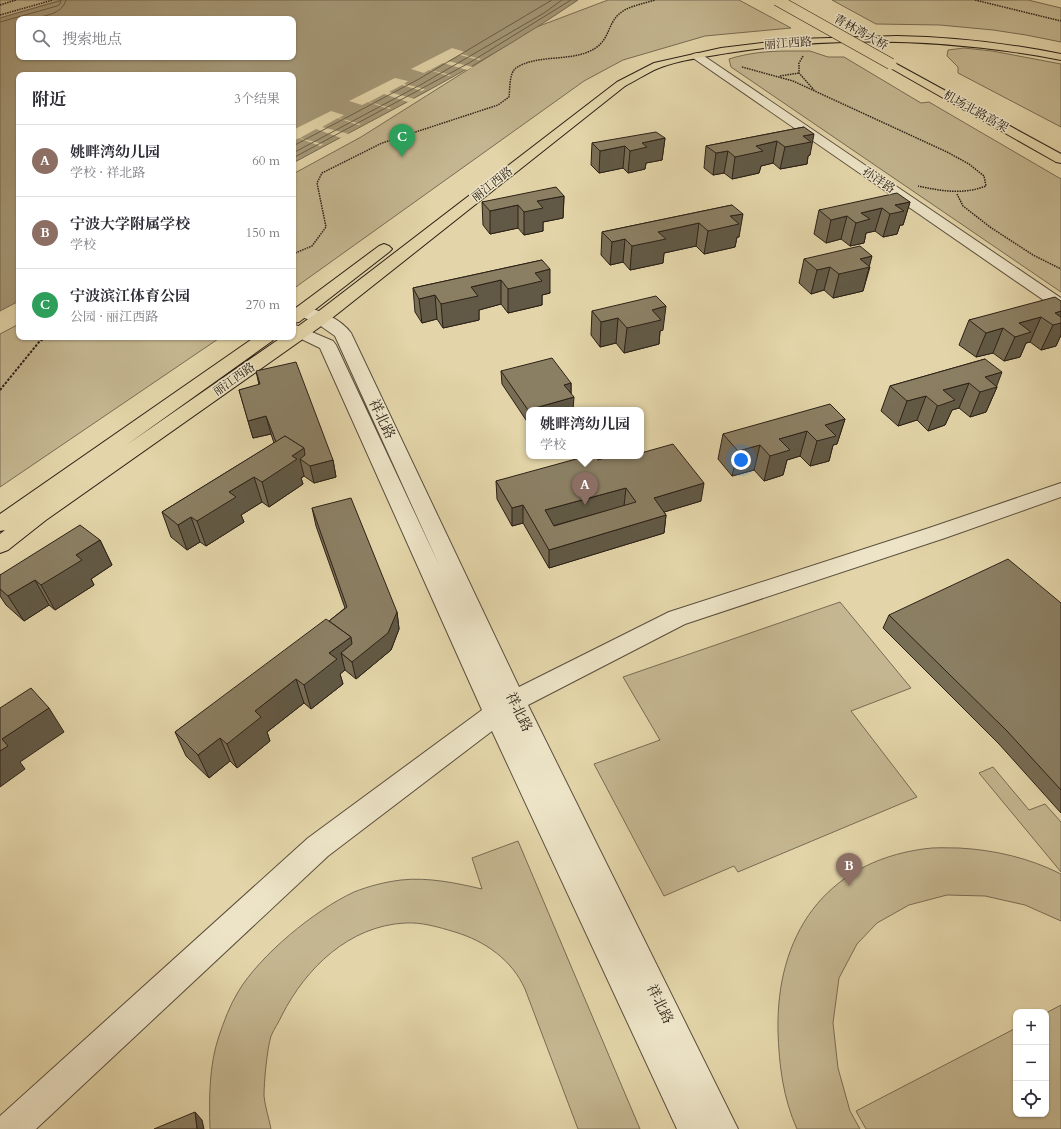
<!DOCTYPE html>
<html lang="zh">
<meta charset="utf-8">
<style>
:root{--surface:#fff;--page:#f2f2f3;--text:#2b2b33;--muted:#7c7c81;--line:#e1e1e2;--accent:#1a73e8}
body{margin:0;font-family:Cardo,"Noto Serif SC",serif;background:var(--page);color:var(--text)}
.controls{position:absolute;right:12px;bottom:12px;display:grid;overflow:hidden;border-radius:8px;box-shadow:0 1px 3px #0004}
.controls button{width:36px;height:36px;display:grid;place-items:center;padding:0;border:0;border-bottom:1px solid var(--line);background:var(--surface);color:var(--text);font:20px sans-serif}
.you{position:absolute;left:741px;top:460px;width:14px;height:14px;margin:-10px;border:3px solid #fff;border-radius:50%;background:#1a73e8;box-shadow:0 0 0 6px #1a73e833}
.badge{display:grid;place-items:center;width:26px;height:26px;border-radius:50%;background:var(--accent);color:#fff;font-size:13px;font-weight:700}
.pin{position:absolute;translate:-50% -33px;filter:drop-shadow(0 1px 2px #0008)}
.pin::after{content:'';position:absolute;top:21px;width:14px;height:12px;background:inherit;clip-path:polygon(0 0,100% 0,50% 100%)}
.popup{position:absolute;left:526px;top:407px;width:118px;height:52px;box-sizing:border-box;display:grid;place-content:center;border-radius:8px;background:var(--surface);filter:drop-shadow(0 1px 3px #0005);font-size:13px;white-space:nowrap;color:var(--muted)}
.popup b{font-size:15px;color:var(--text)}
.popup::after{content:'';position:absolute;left:50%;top:100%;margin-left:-8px;border:8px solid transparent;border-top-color:var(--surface)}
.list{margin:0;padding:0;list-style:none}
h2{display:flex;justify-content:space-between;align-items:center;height:52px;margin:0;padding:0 16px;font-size:17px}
h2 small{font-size:13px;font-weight:400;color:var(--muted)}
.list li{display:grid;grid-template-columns:26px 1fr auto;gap:12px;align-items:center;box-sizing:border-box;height:72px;padding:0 16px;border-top:1px solid var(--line)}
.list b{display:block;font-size:15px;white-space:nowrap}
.list p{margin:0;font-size:13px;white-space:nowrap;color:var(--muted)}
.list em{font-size:13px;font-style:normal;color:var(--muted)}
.icon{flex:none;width:22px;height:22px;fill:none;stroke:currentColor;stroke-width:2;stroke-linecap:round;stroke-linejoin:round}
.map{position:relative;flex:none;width:1061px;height:1129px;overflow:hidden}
.search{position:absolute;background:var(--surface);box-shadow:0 1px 3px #0004;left:16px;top:16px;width:280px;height:44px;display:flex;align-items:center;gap:10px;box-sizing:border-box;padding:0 14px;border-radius:8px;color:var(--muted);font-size:15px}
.panel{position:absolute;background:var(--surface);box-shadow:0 1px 3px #0004;left:16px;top:72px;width:280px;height:268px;border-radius:8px}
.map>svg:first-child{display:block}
.green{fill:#c4b690;stroke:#786c54}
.water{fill:#a59877;stroke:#756851;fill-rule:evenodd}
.pier{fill:#e3d5a9}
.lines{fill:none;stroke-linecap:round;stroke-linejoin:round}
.shore{stroke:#685c47;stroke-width:1}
.minor-casing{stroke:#5a4e3c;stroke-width:2}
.major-casing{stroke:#2c2117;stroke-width:2}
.highway-casing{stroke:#2c2117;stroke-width:2}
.path-far1{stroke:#2c2117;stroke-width:1.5;stroke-dasharray:1.5 1;stroke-linecap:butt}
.path{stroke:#2c2117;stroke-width:2;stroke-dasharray:2.5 1.5;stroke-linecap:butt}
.minor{fill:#ede4c7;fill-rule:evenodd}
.major{fill:#e3d5a9;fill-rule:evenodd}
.highway{fill:#e3d5a9;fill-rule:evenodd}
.highway-bridge-casing{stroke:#2c2117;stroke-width:12;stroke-linecap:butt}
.highway-bridge{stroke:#e3d5a9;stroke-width:11}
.wall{fill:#786d55;stroke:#2c2117}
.shaded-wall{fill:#615945;stroke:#2c2117}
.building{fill:#8b7f63;stroke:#2c2117;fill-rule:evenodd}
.labels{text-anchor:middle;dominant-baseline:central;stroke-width:3;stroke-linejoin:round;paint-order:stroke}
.far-street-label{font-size:12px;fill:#2c2117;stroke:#ede4c7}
.street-label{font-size:14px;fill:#2c2117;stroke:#ede4c7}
</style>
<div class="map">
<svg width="1061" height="1129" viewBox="0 0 1061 1129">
<rect width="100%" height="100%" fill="#e3d5a9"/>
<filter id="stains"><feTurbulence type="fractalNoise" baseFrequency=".005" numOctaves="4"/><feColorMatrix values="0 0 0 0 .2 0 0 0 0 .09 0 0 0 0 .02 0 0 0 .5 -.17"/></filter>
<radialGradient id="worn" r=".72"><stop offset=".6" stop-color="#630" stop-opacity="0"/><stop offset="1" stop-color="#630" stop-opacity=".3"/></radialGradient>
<g class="green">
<polygon points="0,0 61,0 0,18"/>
<polygon points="608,0 739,0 791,28 705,36 623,60 584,81 293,289 293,174 361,137 534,28"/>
<polygon points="832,0 1028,0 1061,8 1061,42 1026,35 993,30 940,25 876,24"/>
<polygon points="964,48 992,51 1061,64 1061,127 958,73 958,67 947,56 948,50"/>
<path d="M788,51H810L828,57H844L921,103L929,102L1061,179V292L731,67L729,59C748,53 768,51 788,51Z"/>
<polygon points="19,324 19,337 221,337 0,487 0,334"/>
<polygon points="840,602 911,688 851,711 917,797 738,872 734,866 664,896 594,764 660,740 623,677"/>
<polygon points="993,767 1029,810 1045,804 1061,822 1061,872 979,773"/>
<path d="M518,841L640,1129H578L525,989C512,960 485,941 455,932C438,927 422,922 405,923C349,926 306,968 282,1015C279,1022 274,1029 271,1036C267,1049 264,1082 264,1096C265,1107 269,1118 271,1129H210C209,1099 209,1065 219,1036C224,1021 230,1005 238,992C260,955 315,910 354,892C369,886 385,882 401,880C428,877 456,883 482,889L472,858Z"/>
<path d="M959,848C995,850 1029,858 1061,874V921L1025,905L985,896L947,895L909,905L877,923L857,944L839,978L833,1023L838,1068L850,1111L860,1129H797C783,1098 779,1065 778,1031C776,936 824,863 923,849C935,847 947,848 959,848Z"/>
<polygon points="1061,1005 1061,1129 866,1129 856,1111 1016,1028 1016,1114 1046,1114 1046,1013"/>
</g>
<path class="water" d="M63,0H578C488,62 389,111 293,163V75H19V301L0,311V18ZM19,19H293V57H19Z"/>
<g class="pier">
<polygon points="452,48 465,52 461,54 481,59 479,60 460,55 448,61 473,67 467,70 443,63 430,70 451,75 449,76 429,70 424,73 411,69"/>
<polygon points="395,78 408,81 404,84 425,89 422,91 402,85 389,92 415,99 408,102 384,94 369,102 391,108 389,109 368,102 362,105 349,101"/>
<polygon points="331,111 344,115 339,118 361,124 358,125 338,118 322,127 349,134 341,138 316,129 300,138 323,144 320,146 299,138 293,141 293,130"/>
</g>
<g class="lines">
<g class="shore">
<path d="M30,19C43,16 62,15 66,0"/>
<polyline points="0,22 57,6 60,4 61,0"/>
<polyline points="293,146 419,79 552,0"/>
<polyline points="293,153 422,84 544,13 562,0"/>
<polyline points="293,158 469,63 571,0"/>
</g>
<defs>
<g id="minor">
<polygon points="697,53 701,54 1061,298 1061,310 1055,308 693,58 691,56 693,54"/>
<path d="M303,306C319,310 341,319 351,333L519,687L669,612L929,528L1061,483V497L945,538L685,624L528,705L738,1129H677L492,731L328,856L36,1129H0V1116L308,838L482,710L320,348L293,335V324L333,341L336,345L440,567L335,336L315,322L297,315L295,311L297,307Z"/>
</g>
<g id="major">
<path d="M897,36C952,37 1006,43 1061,54V60C952,39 838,35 728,53C704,57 677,60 654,70C644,75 635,81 625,86L327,322L46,520L8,550L0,553V534L5,530L0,531V514L255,337H275L272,341L125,446L282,337H293V330L315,314L617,82L654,63L721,48L796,39Z"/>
<polygon points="384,244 389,246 392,249 389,252 299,322 293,323 293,310 379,246"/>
</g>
<polygon id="highway" points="891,61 1061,154 1061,163 1056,162 887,66 885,64 887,62"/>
</defs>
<use href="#minor" class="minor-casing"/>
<use href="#major" class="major-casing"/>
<use href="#highway" class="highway-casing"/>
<g class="path-far1">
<polyline points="975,0 1061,21"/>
<polyline points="0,5 16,0"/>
<polyline points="0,15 53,0"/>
<polyline points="803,56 799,63 799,73 814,90"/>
<path d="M742,67L793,81L947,152L969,164L984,176L986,186C962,195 942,191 918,186"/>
<polyline points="780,76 799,73"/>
<polyline points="957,194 963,206 990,227 1033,255 1061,269"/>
<path d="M293,254L312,246L326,227L317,183L322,173L382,143L498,105L509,97C510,89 509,73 516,68C535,55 566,61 588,52C610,43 606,27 618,15C627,6 643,4 655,0"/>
</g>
<polyline class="path" points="0,390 39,342 46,337"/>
<use href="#minor" class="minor"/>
<use href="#major" class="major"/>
<use href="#highway" class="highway"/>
<defs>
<polyline id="highway-bridge" points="777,0 891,64"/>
</defs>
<use href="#highway-bridge" class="highway-bridge-casing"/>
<use href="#highway-bridge" class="highway-bridge"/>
</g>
<g class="wall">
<polygon points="804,127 810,155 808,156 807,164 780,169 773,163 761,166 759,173 732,179 724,173 713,175 704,168 706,146"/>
<polygon points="665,138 662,160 646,163 645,169 628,173 623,168 599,173 591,165 592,143"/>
<polygon points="564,196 563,218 543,222 543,231 524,235 518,228 490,234 483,225 482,202"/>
<polygon points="910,202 903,225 900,225 897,234 883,237 875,231 866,233 864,243 850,246 841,239 826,243 814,234 819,210"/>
<polygon points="732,205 739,237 737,237 735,247 704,254 696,246 664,253 663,263 630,270 623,262 610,265 601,255 602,232"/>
<polygon points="804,259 869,266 870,267 863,291 833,298 824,290 811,294 799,283"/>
<polygon points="542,260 550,293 542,295 542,305 508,313 501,304 479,310 479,320 443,328 437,319 422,323 415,312 413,288"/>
<polygon points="1061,301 1061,335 1056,346 1041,350 1030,342 1026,343 1020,357 1004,361 993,353 976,357 959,345 969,320"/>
<polygon points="592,311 663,330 660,331 659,344 624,353 616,343 600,347 591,335"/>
<polygon points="985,359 997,387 986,412 970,417 959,408 952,410 945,425 928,431 917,420 898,426 881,411 890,386"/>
<polygon points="256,371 333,460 336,477 314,483 304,476 301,478 303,484 269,507 262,502 241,515 244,522 206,546 200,542 187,550 171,537 162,512 274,443 271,434 253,438 239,390 259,385"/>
<polygon points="501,371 571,383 571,394 528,423 502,384"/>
<polygon points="845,419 837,444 833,445 829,461 810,466 800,456 787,460 783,475 764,481 754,470 732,476 718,459 723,434"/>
<polygon points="598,460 701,501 664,512 666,515 664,533 549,568 523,523 512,526 497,499 496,481"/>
<polygon points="312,508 397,612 399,629 391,650 356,679 345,670 340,674 343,684 311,709 304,703 267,732 270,741 237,768 230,761 209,778 186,756 175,732 329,621 345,608 316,526"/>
<polygon points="100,540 112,565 91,579 94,585 55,610 49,605 24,621 6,605 0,596 0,575"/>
<polygon points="1061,603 1061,813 999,744 883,628 889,615"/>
</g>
<g class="shaded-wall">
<polygon points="814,134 810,155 808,156 807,164 780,169 785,147 803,136"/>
<polygon points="665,138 662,160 646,163 645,169 628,173 630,151 642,143"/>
<polygon points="777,141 773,163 761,166 759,173 732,179 735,157 756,146"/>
<polygon points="625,146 623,168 599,173 600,151"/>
<polygon points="728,151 724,173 713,175 716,153"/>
<polygon points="564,196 563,218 543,222 543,231 524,235 524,212 537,201"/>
<polygon points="910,202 903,225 900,225 897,234 883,237 890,214 895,205"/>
<polygon points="518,205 518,228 490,234 490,211"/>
<polygon points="882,208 875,231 866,233 864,243 850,246 856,223 861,213"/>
<polygon points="743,214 739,237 737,237 735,247 704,254 708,231 730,216"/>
<polygon points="847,216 841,239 826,243 831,220"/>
<polygon points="699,223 696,246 664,253 663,263 630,270 632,246 658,232"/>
<polygon points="625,239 623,262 610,265 612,242"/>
<polygon points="872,256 863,291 833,298 839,274 860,259"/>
<polygon points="830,267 824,290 811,294 817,270"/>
<polygon points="550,269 550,293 542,295 542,305 508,313 508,289 535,273"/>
<polygon points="501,280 501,304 479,310 479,320 443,328 441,304 471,287"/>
<polygon points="435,295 437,319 422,323 419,299"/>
<polygon points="666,306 663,330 660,331 659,344 624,353 627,328 652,310"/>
<polygon points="1061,311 1061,335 1056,346 1041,350 1053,325 1055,313"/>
<polygon points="1041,317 1030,342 1026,343 1020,357 1004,361 1015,337 1019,323"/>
<polygon points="618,318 616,343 600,347 601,322"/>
<polygon points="1003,328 993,353 976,357 986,333"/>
<polygon points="1002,372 996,388 997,387 986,412 970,417 980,392 985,377"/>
<polygon points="571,383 571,397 564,385"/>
<polygon points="969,383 959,408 952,410 945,425 928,431 943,390"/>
<polygon points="926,396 917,420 898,426 907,401"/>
<polygon points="574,397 573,410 529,410 529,423 528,423 528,410"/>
<polygon points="266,416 271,434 253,438 248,421"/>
<polygon points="845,419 837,444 833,445 829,461 810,466 817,441 825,425"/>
<polygon points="807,431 800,456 787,460 783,475 764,481 770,456 779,439"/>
<polygon points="760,445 754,470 732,476 738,451"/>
<polygon points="304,448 307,463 300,459 304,476 301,478 303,484 269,507 262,482 292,456"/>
<polygon points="333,460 336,477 314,483 310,466"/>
<polygon points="254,477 262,502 241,515 244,522 206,546 197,521 229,492"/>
<polygon points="704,483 701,501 651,516 654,498"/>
<polygon points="626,488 624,506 545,528 545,510"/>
<polygon points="523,505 523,523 512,526 512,508"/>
<polygon points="666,515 664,533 549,568 549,550"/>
<polygon points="191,517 200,542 187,550 178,525"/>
<polygon points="100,540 112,565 91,579 94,585 55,610 41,585 76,555"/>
<polygon points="35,580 49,605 24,621 8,596"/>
<polygon points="397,612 399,629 391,650 356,679 352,662 341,653 345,670 340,674 343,684 311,709 304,685 329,653 351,637"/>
<polygon points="296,679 304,703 267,732 270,741 237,768 227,744 255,711"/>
<polygon points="49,708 64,732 20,762 25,769 0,787 0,751 2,739"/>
<polygon points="220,738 230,761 209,778 198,755"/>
<polygon points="195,1112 202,1120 204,1129 197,1129"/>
</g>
<g class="building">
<polygon points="804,127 814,134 803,136 811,142 785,147 777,141 756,146 763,151 735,157 728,151 716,153 706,146"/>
<polygon points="656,132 665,138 642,143 647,147 630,151 625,146 600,151 592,143"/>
<polygon points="556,187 564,196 537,201 543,208 524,212 518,205 490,211 482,202"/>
<polygon points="897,193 910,202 895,205 904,211 890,214 882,208 861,213 870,219 856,223 847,216 831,220 819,210"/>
<polygon points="732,205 743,214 730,216 739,224 708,231 699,223 658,232 666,239 632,246 625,239 612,242 602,232"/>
<polygon points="860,246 872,256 860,259 870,267 839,274 830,267 817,270 804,259"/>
<polygon points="542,260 550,269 535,273 542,281 508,289 501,280 471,287 478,296 441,304 435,295 419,299 413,288"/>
<polygon points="656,296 666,306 652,310 661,320 627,328 618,318 601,322 592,311"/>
<polygon points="1055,297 1061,301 1061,311 1055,313 1061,317 1061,323 1053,325 1041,317 1019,323 1031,332 1015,337 1003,328 986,333 969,320"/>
<polygon points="552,358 571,383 564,385 574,397 528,410 501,371"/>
<polygon points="985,359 1002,372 985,377 997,387 980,392 969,383 943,390 955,400 938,406 926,396 907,401 890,386"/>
<polygon points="296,362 333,460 310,466 300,459 305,455 304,448 285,436 276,442 266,416 248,421 239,390 260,384 256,371"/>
<polygon points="830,404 845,419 825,425 836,436 817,441 807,431 779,439 790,450 770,456 760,445 738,451 723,434"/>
<polygon points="285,436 304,448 292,456 297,459 262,482 254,477 229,492 236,497 197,521 191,517 178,525 162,512"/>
<path d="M673,444L704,483L654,498L666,515L549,550L523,505L512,508L496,481L587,456H595L598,460L611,456H641V453ZM626,488L636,502L554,526L545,510Z"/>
<polygon points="351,498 397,612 388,633 352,662 341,653 352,644 351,637 329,621 347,607 312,508"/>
<polygon points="80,525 100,540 76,555 82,560 41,585 35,580 8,596 0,589 0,575"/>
<polygon points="1008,559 1061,603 1061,790 1007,731 889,615"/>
<polygon points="326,619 351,637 329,653 337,659 304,685 296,679 255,711 261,717 227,744 220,738 198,755 175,732"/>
<polygon points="31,688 49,708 2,739 8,746 0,751 0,708"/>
<polygon points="195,1112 197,1129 154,1129"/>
</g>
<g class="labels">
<g class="far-street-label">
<text transform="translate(861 32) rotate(29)">青林湾大桥</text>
<text transform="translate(788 43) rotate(-4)">丽江西路</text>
<text transform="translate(976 111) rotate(29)">机场北路高架</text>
<text transform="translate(879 180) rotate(34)">孙洋路</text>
<text transform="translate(492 184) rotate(-38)">丽江西路</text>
<text transform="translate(234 379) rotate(-35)">丽江西路</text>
</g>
<g class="street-label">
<text transform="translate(382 419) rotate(65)">祥北路</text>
<text transform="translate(519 712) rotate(64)">祥北路</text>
<text transform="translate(660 1004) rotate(64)">祥北路</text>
</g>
</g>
<rect width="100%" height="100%" filter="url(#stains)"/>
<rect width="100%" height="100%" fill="url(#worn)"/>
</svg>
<div class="controls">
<button>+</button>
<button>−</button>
<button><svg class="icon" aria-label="locate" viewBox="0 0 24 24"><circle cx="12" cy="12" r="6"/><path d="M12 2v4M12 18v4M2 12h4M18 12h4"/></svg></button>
</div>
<div class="you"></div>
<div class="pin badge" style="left:585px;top:505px;background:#8d6e63">A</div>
<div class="popup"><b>姚畔湾幼儿园</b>学校</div>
<div class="pin badge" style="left:849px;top:886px;background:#8d6e63">B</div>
<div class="pin badge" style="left:402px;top:157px;background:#2e9e5b">C</div>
<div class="search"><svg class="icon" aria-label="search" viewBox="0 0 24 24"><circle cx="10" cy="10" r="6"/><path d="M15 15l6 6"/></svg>搜索地点</div>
<section class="panel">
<h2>附近<small>3个结果</small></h2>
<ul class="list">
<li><span class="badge" style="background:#8d6e63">A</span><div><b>姚畔湾幼儿园</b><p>学校 · 祥北路</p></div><em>60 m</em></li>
<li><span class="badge" style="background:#8d6e63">B</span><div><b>宁波大学附属学校</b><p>学校</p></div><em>150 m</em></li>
<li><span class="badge" style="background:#2e9e5b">C</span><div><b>宁波滨江体育公园</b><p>公园 · 丽江西路</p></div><em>270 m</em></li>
</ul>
</section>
</div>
